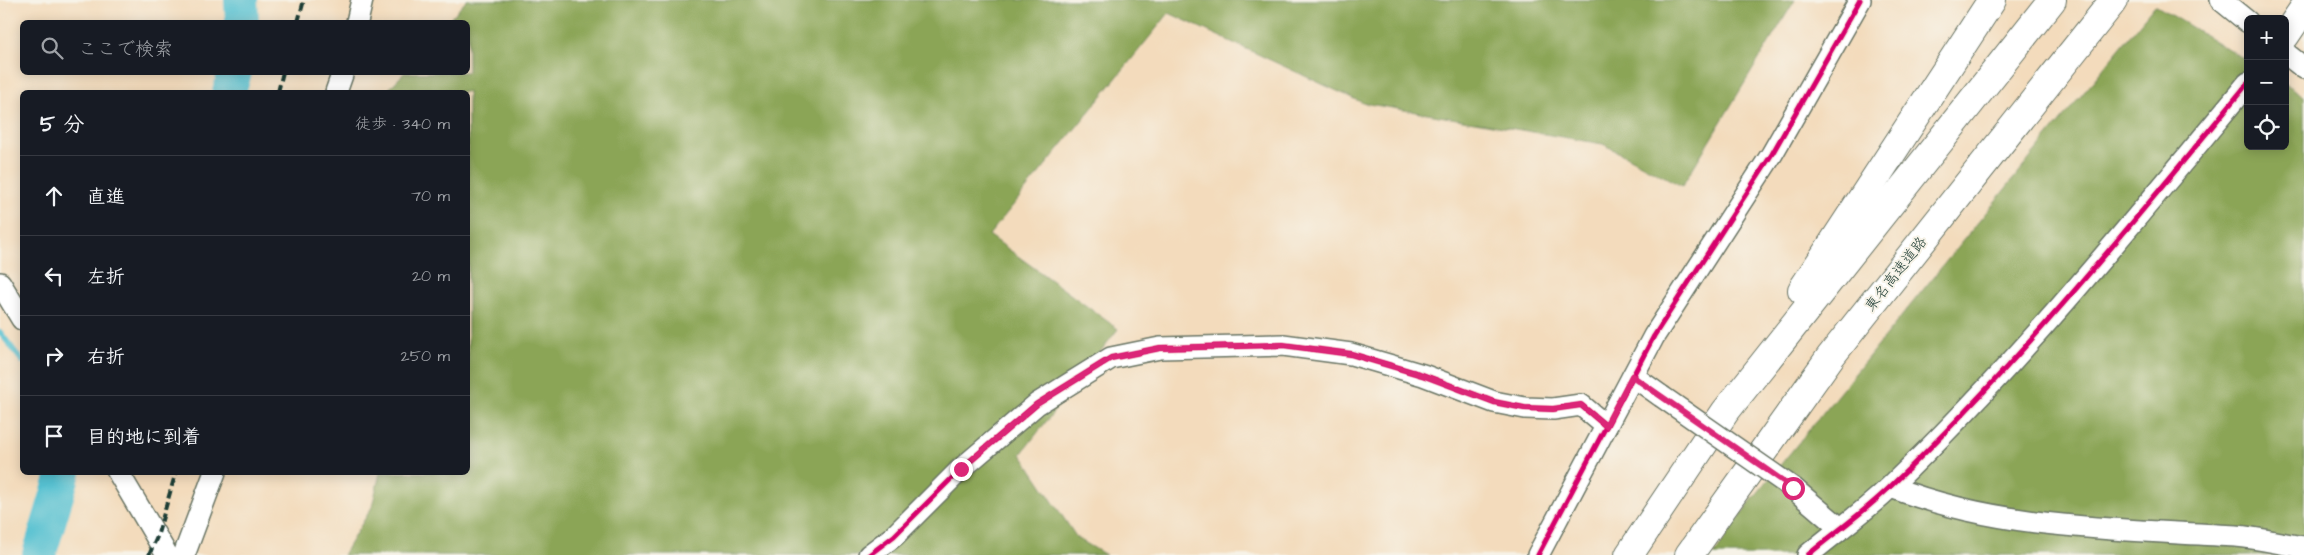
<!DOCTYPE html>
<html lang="ja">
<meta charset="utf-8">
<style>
:root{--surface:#171b24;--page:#242831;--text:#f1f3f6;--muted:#9ea1a6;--line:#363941}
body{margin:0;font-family:"Architects Daughter","Klee One",sans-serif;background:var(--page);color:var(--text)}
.controls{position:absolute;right:15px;top:15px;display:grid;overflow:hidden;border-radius:8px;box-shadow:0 2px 12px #0003}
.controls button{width:45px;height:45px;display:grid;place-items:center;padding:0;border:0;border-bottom:1px solid var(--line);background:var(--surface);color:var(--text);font:25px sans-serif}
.stop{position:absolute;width:15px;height:15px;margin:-11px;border:4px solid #db2777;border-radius:50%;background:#fff}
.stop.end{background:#db2777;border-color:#fff;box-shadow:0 1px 5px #0008}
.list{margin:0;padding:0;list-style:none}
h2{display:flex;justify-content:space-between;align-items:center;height:65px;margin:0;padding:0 20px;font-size:21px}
h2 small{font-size:16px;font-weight:400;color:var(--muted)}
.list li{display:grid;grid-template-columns:32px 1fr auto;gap:15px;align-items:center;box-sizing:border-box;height:80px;padding:0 20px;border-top:1px solid var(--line)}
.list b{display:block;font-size:19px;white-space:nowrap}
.list em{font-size:16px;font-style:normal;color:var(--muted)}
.icon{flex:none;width:28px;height:28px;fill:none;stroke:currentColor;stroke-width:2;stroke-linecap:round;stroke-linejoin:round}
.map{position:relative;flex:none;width:2304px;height:555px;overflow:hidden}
.search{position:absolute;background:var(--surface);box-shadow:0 2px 12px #0003;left:20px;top:20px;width:450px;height:55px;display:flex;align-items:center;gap:12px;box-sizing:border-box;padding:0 18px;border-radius:8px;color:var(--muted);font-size:19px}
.panel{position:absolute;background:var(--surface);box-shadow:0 2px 12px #0003;left:20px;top:90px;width:450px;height:385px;border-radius:8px}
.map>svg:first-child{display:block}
.forest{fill:#8ba556;stroke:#557145}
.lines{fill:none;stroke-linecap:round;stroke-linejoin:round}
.stream{stroke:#56c1d1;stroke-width:5.5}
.river{stroke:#56c1d1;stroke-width:34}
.minor-casing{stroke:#697464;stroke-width:24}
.highway-casing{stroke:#697464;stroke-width:30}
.minor{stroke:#fff;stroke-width:21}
.highway{stroke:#fff;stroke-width:28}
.rail{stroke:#1f3d34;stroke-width:4;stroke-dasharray:8 4;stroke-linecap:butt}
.minor-bridge-casing{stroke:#697464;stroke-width:24;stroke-linecap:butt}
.minor-bridge{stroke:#fff;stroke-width:21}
.cycleway-casing{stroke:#f7f3e8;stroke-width:8}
.cycleway{stroke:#d6006c;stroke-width:5}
.route{stroke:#db2777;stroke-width:6}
.labels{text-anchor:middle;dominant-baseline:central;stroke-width:4;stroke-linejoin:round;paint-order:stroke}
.street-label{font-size:15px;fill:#1f3d34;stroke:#f7f3e8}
</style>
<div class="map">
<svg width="2304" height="555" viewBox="0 0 2304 555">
<rect width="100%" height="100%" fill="#f7f3e8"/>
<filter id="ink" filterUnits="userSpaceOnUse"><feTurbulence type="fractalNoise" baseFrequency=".02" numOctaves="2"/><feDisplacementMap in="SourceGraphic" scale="10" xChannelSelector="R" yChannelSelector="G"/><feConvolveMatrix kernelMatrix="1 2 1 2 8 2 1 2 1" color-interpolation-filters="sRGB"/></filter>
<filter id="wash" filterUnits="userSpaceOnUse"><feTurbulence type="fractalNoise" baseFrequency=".0096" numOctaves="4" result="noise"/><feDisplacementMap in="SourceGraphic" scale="20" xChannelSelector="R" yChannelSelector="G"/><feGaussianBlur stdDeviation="1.12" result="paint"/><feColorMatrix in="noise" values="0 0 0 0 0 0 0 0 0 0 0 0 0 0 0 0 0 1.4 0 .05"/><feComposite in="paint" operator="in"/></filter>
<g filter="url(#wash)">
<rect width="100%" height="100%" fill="#f3dbbc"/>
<g class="forest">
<polygon points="467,0 1795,0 1682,186 1603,144 1363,103 1169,13 989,235 1118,329 1021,454 1077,538 1106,555 343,555 372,507 380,473 468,472 468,92 386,92 404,73 468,72 468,22 447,22"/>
<polygon points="2155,5 2248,61 2248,146 2285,146 2285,84 2304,96 2304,555 1714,555 1747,506"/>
</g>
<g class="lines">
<polyline class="stream" points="0,332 22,361"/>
<g class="river">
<polyline points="241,0 242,22"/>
<polyline points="229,92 235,72"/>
<polyline points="39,555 64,472"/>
</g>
</g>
</g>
<g filter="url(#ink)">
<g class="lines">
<defs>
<g id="minor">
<polyline points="2221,0 2248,22"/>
<polyline points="357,22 362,0"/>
<polyline points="2285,53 2304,68"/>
<polyline points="336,92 343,72"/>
<polyline points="0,283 22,319"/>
<polyline points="1633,376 1661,396"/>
<polyline points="118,472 167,555"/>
<path d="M1891,487C2002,530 2119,529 2236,536C2259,538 2282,544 2304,547"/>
<polyline points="1793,488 1840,528"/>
<polyline points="184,555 215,472"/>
<polyline points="869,555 894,536 961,469 1037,404 1111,358 1160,348 1283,345 1351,354 1423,375 1494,402 1525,408 1553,409 1581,405 1606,426"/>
<polyline points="1538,555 1654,336 1772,154 1860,0"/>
<path d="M1808,555C1835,532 1866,511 1892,485C2021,361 2134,221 2248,83"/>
</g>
<g id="highway">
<polyline points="2285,36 2304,8"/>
<polyline points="1802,290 1992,0"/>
<polyline points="1629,555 1725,412 2052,0"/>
<polyline points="1689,555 1831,356 2114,0"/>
</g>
</defs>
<use href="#minor" class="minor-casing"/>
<use href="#highway" class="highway-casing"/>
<use href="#minor" class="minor"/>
<use href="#highway" class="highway"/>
<g class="rail">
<polyline points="298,22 304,0"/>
<polyline points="278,92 283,72"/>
<polyline points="149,555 157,537 176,472"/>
</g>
<defs>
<polyline id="minor-bridge" points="1661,396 1793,488"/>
</defs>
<use href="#minor-bridge" class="minor-bridge-casing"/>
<use href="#minor-bridge" class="minor-bridge"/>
<defs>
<g id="cycleway">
<polyline points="869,555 894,536 961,469 1037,404 1111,358 1160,348 1283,345 1351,354 1423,375 1494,402 1525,408 1553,409 1581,405 1606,426"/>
<polyline points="1538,555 1654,336 1772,154 1860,0"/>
<path d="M1808,555C1835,532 1866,511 1892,485C2021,361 2134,221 2248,83"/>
</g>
</defs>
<use href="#cycleway" class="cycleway-casing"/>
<use href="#cycleway" class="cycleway"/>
</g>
</g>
<g class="lines" filter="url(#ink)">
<polyline class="route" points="961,469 1037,404 1111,358 1160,348 1283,345 1351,354 1422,375 1494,402 1524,408 1553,409 1581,405 1606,426 1632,376 1793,488"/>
</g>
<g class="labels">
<g class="street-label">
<text transform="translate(1896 274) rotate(-52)">東名高速道路</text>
</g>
</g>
</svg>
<div class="controls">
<button>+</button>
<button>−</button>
<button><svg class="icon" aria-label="locate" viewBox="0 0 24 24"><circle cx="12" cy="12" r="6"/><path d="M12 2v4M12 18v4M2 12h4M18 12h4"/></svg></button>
</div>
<div class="stop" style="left:1793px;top:488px"></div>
<div class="stop end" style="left:961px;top:469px"></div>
<div class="search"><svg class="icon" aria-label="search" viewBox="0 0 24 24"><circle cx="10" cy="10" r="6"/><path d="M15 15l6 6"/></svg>ここで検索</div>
<section class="panel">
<h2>5 分<small>徒歩 · 340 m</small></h2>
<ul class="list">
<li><svg class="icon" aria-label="ahead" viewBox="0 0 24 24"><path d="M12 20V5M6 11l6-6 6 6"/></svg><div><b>直進</b></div><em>70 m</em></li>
<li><svg class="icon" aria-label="left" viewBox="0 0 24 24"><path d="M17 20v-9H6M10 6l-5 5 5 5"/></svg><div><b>左折</b></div><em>20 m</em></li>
<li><svg class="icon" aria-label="right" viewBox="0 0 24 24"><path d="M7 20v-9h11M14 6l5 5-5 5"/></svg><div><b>右折</b></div><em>250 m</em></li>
<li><svg class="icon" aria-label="arrive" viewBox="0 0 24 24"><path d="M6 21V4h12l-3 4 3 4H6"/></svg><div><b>目的地に到着</b></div></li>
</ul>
</section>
</div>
